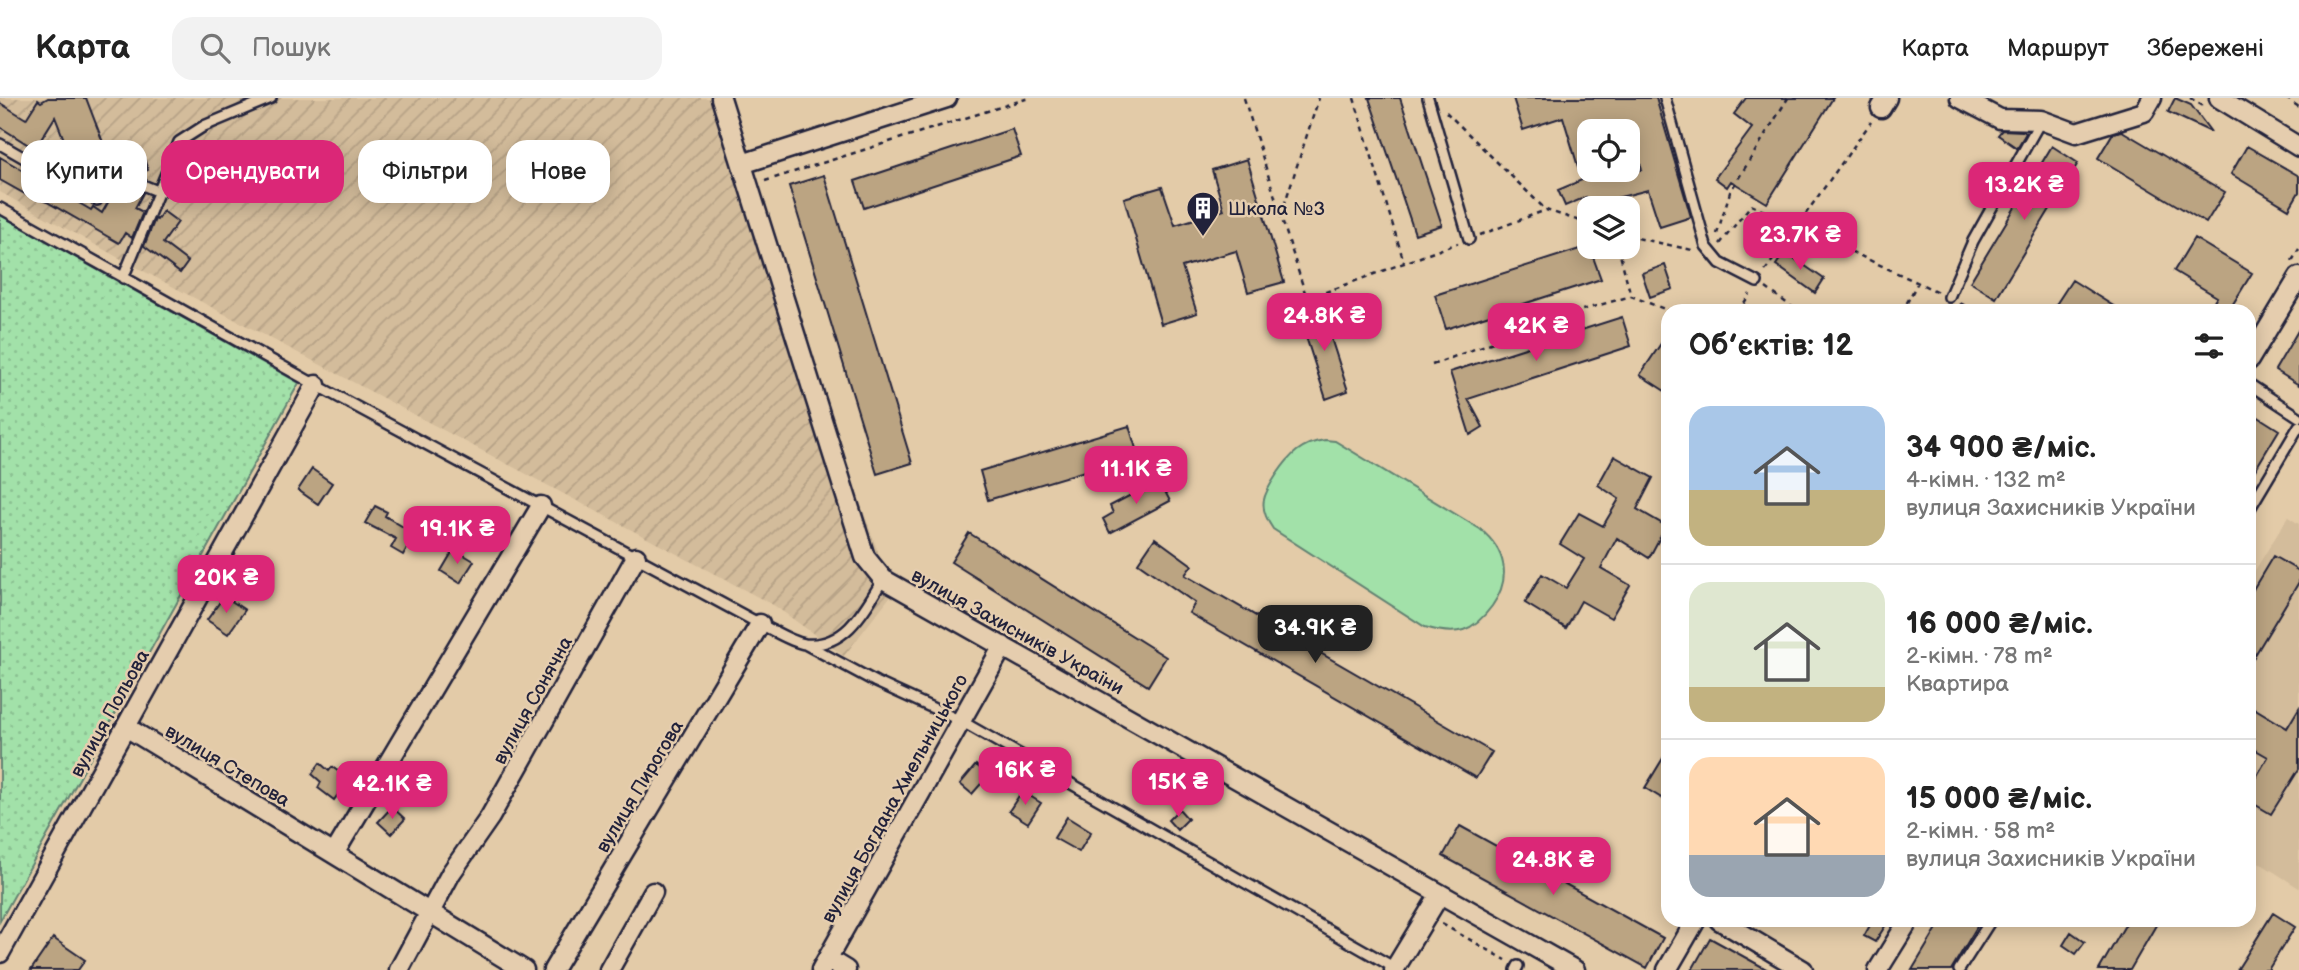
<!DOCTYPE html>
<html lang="uk">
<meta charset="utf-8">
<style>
body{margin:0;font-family:"Balsamiq Sans",sans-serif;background:#f2f2f2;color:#222;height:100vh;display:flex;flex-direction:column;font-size:26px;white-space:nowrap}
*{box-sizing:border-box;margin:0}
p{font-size:23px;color:#767676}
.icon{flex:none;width:38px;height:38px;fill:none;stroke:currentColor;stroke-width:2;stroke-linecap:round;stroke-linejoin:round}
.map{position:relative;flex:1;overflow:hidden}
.panel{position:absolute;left:1661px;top:206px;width:595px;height:623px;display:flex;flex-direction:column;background:#fff;border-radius:21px;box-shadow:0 4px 18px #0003}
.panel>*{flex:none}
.banner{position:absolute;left:21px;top:42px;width:665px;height:63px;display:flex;gap:14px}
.tools{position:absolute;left:1577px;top:21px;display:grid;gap:14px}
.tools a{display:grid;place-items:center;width:63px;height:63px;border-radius:14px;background:#fff;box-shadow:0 4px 18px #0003;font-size:35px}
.price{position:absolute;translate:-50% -60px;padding:0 16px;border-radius:14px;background:#db2777;color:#fff;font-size:23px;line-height:46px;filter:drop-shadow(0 2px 4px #0008)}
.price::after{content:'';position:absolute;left:50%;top:42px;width:21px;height:16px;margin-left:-10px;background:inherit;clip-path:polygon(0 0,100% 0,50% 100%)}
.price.selected{background:#222;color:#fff}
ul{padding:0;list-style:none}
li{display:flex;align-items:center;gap:21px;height:175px;padding:0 28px}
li+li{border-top:2px solid #e0e0e0}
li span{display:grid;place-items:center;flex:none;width:196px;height:140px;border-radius:21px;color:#555}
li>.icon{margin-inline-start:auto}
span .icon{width:84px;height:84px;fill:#fffc;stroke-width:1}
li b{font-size:30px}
h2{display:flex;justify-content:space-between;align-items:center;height:84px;padding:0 28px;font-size:30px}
.pill{padding:0 24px;border-radius:21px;background:#fff;box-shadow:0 4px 18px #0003;font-size:24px;line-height:63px}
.pill.selected{background:#db2777;color:#fff}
header{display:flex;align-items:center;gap:42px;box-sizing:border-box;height:98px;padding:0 35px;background:#fff;border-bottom:2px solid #e0e0e0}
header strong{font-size:33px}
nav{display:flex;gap:38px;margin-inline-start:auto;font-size:24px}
.search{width:490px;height:63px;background:#f2f2f2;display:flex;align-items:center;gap:18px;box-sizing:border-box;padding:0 24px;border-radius:21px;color:#767676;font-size:26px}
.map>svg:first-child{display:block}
.built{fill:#d3bc9b}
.industrial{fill:url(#industrial-furrows)}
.grass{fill:url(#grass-dots);stroke:#628272;stroke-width:2}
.park{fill:#a2e1a9;stroke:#628272;stroke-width:2}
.building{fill:#bba482;stroke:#22223b;stroke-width:2;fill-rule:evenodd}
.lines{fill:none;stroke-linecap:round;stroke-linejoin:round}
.lane-casing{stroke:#22223b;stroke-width:14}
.street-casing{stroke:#22223b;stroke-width:23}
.path{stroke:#22223b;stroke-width:2.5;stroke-dasharray:5 5;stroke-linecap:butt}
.lane{stroke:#e5cdae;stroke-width:9}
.street{stroke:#e5cdae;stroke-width:18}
.labels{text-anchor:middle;stroke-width:5;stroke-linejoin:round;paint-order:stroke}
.poi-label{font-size:19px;fill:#22223b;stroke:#e5cdae;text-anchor:start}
.street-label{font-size:19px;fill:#22223b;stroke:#e5cdae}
</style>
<header>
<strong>Карта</strong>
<div class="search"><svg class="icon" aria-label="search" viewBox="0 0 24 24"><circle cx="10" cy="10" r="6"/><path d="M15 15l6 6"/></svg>Пошук</div>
<nav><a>Карта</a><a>Маршрут</a><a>Збережені</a></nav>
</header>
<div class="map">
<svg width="2299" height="872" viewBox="0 0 2299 872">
<defs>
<pattern id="industrial-furrows" width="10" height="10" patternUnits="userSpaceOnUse" patternTransform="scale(1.75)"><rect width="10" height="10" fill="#d3bc9b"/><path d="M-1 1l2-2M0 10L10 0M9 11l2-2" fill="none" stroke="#b5a186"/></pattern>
<pattern id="grass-dots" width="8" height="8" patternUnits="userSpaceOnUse" patternTransform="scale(1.75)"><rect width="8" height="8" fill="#a2e1a9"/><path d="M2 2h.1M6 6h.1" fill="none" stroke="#8bc192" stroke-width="1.8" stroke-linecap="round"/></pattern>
</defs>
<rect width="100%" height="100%" fill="#e3cba8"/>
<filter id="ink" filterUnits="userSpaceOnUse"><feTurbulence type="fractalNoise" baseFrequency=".0143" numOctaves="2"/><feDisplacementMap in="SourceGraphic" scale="14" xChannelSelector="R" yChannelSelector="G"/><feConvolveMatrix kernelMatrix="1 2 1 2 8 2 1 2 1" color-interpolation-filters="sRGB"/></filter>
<g filter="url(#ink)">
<path class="built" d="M2288,419L2299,426V790L2249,758V482Z"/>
<path class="industrial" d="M0,0H713L893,495L844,558L775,508L119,160L0,94Z"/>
<path class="grass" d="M0,117L299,285L0,823Z"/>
<path class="park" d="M1325,342L1335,343L1480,431C1506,452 1512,480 1492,508C1473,534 1457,539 1425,529L1273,431C1257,408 1263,397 1277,376C1290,357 1301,345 1325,342Z"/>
<path class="building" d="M48,0H86L112,68L104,76L87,83L78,77L55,19L35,51L0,29V5L26,21L38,2L41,4Z
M1369,0H1400L1442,127L1415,136Z
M1513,0H1656L1691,119L1660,129L1648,92L1589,107L1586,99L1565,108L1558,92L1582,82L1563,19L1523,32ZM1589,33H1630L1642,72H1589Z
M1746,0H1833L1767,105L1731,83L1727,89L1715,80L1752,30L1734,16Z
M2175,0L2191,7L2211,34L2168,14Z
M1012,31L1021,58L864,110L855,83Z
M2002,32L2023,33L2026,35L2017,50L1998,37Z
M2122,33L2225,94L2206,125L2098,60L2113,35Z
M2052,48L2078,65L1996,200L1970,184Z
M2247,48L2299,78V94L2289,111L2231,76Z
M143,58L148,72L136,77L126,73L133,62Z
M0,59L91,112L93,109L102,115L119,85L143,95L135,110L143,114L132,140L125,135L119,145L47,104L25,96L0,82Z
M1247,61L1284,184L1248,194L1236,153L1182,169L1197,215L1161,226L1124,100L1162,89L1175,127L1224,112L1212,72Z
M824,77L912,365L877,376L789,88Z
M163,113L178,124L163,145L188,164L180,175L144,148L155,121L157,122Z
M1765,117L1777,126L1758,150L1746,140Z
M2194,140L2252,175L2228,214H2207L2217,199L2174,173Z
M1589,148L1601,181L1446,231L1435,197Z
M1785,154L1824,181L1815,195L1776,167Z
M1665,167L1673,191L1650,199L1642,175Z
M2072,182L2123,214H2063L2055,208Z
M1321,209L1348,293L1326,301L1299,217Z
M1622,219L1631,248L1468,301L1483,329L1470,337L1450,274Z
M2299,231V287L2275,272Z
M1668,235V295L1640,277Z
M2249,313L2279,332L2249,382Z
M1129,328L1138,357L988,402L980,373Z
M1614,358L1653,380L1637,411L1666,428L1649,460L1617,440L1601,470L1630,487L1611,520L1581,503L1566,530L1525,505L1542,476L1566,490L1584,461L1560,446L1579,415L1603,428L1619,401L1598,387Z
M312,371L332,385L318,406L298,392Z
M1159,382L1170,403L1110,435L1103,421L1113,415L1110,408Z
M375,408L387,414L385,418L415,436L403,457L391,450L396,441L365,425Z
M969,435L1166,559L1148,588L951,464Z
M1155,440L1192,467L1185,477L1492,654L1476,680L1189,515L1195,505L1138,465Z
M454,451L474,463L460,485L441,473Z
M2273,458L2299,473V484L2249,567V498Z
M224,498L245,512L228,536L207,522Z
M2249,607L2287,630L2299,610V671L2271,716L2249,703V691L2268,659L2249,648Z
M1668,652V704L1645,690Z
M320,665L329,673L332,669L349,681L334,702L318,690L321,684L312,676Z
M976,667L989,677L972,696L960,686Z
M1022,693L1041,705L1028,725L1009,713Z
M392,709L405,721L391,736L378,724Z
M1179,711L1188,721L1177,732L1168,722Z
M1067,719L1091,734L1079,754L1054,740Z
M1460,728L1663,840L1647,870L1443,758Z
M2273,815L2295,829L2268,872H2237Z
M1873,822H1889L1875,844L1864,838Z
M1942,822H1981L1951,872H1912Z
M2128,822H2159L2130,872H2099Z
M2071,834L2085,844L2076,856L2063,847Z
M53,840L85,862L78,872H31Z
M1710,840L1768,872H1692Z"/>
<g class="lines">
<defs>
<path id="lane" d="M1428,0L1469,141
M1665,0L1706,148L1720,165L1757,184
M0,46L97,102L113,75L160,94
M0,110L316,287L760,526C773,532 791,544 805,546C846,550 865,511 883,481
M123,180L179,44L204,28L271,0
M1949,199L1973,143L2041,22
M2249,286L2299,319
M2249,412L2299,328
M805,546L876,584L961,623L1395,870
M1516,872L1518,868
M1959,872L1991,822"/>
<path id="street" d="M721,0L865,459L883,481L1575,872
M1960,0L2000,21L2041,22L2076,35L2144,14L2152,0
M2219,0L2299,49
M1881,10L1887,0
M742,66L947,0
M2249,262L2299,179
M126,629L524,872
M334,756L541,408
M1719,822L1803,872
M0,855L316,287
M828,861L846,872
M399,872L451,775L490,719L636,459
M553,872L760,526
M609,872L653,794
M821,872L1003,548
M1394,872L1440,796
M1667,872L1696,822
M1878,872L1909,822"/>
</defs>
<use href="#lane" class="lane-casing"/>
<use href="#street" class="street-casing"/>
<path class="path" d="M1244,0L1307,201L1458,145
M1354,0L1404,164
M2190,0L2205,9
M2286,0L2299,9
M1446,14L1546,112
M765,83L1029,0
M1281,117L1319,0
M1717,136L1730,94L1788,0
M1480,137L1546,112L1589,126
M1628,138L1692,152
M1720,146L1751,107L1938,194
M1618,149L1631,198
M2292,163L2299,151
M1765,173L1871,24
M1766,190L1799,214
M1960,205L1977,214
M1738,214L1750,196
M1902,214L1918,184
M1432,267L1565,217L1631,198L1672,214
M1442,826L1506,862"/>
<use href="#lane" class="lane"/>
<use href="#street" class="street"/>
</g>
</g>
<defs>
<symbol id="building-pin" viewBox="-11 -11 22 30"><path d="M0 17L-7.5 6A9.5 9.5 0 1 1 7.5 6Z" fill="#22223b" stroke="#e5cdae"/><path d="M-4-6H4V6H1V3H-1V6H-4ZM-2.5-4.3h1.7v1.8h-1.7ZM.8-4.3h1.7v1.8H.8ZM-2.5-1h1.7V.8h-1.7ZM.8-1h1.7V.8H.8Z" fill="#fff"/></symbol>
</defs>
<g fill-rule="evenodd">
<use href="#building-pin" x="1184" y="91" width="38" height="52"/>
</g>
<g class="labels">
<g class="poi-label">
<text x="1228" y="117">Школа №3</text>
</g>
<g class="street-label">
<text transform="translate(1018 533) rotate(29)" y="7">вулиця Захисників України</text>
<text transform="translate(532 602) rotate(-61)" y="7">вулиця Сонячна</text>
<text transform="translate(109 615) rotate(-61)" y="7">вулиця Польова</text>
<text transform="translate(228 667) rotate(31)" y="7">вулиця Степова</text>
<text transform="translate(639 688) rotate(-59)" y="7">вулиця Пирогова</text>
<text transform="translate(894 700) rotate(-61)" y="7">вулиця Богдана Хмельницького</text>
</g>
</g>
</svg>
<div class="tools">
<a><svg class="icon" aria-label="locate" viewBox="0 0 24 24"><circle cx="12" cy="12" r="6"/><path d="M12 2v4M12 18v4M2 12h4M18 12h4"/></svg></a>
<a><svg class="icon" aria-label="layers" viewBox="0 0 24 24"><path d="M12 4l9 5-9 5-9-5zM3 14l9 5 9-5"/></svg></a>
</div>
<b class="price" style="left:2024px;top:124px">13.2K ₴</b>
<b class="price" style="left:1800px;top:174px">23.7K ₴</b>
<b class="price" style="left:1324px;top:255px">24.8K ₴</b>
<b class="price" style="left:1536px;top:265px">42K ₴</b>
<b class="price" style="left:1136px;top:408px">11.1K ₴</b>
<b class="price" style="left:457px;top:468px">19.1K ₴</b>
<b class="price" style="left:226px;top:517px">20K ₴</b>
<b class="price selected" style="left:1315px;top:567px">34.9K ₴</b>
<b class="price" style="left:1025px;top:709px">16K ₴</b>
<b class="price" style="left:1178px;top:721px">15K ₴</b>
<b class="price" style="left:392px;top:723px">42.1K ₴</b>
<b class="price" style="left:1553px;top:799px">24.8K ₴</b>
<div class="banner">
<a class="pill">Купити</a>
<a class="pill selected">Орендувати</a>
<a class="pill">Фільтри</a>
<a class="pill">Нове</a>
</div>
<section class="panel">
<h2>Об’єктів: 12<svg class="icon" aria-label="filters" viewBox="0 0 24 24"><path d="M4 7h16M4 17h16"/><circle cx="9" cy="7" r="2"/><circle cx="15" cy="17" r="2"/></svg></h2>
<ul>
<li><span style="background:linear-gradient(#a9c7e8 60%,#c2b280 0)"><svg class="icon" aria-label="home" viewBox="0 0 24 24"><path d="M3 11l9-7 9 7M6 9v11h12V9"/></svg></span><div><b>34 900 ₴/міс.</b><p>4-кімн. · 132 m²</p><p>вулиця Захисників України</p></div></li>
<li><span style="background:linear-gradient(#dfe7d0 75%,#c2b280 0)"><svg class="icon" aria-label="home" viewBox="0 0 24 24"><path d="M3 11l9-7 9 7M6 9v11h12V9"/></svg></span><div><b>16 000 ₴/міс.</b><p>2-кімн. · 78 m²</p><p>Квартира</p></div></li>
<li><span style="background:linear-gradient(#ffd9b3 70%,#9aa5b1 0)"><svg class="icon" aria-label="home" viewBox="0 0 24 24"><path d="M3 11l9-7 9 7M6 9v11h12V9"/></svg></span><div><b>15 000 ₴/міс.</b><p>2-кімн. · 58 m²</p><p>вулиця Захисників України</p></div></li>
</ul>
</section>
</div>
